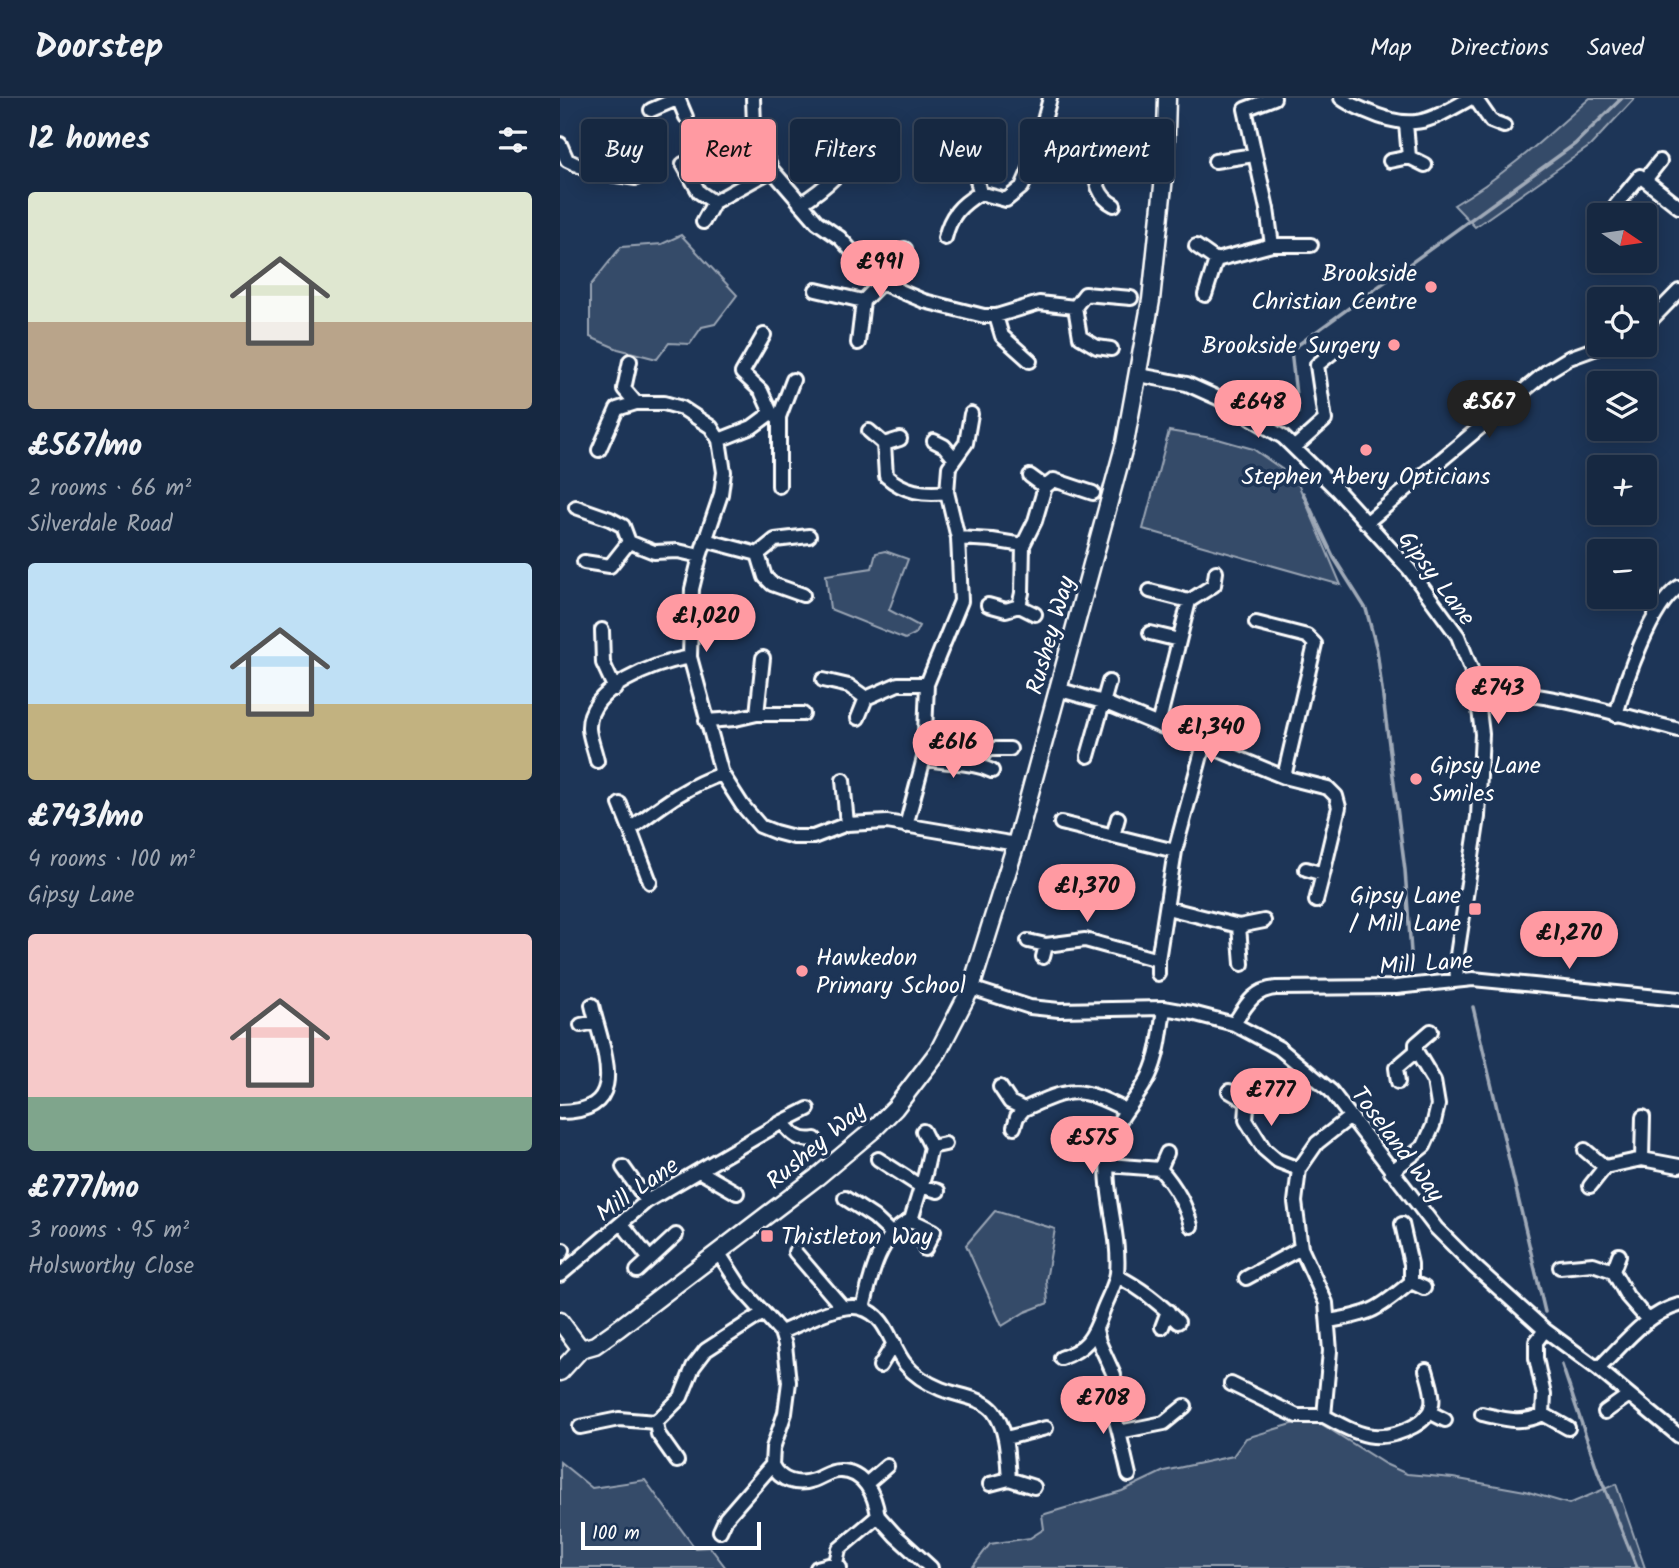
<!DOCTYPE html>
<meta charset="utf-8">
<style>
body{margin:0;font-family:Kalam,sans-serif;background:#23344c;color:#f1f3f6;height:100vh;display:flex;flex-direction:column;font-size:26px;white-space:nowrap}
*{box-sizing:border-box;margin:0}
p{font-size:23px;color:#9ea6b1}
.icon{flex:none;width:38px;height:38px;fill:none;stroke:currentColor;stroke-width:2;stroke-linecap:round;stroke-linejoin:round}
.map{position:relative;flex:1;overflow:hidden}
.side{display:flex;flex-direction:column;background:#162841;width:560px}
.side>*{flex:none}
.guide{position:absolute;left:21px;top:21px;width:665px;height:63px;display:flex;gap:14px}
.needle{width:46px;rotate:103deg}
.fabs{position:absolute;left:1027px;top:105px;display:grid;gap:14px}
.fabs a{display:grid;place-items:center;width:70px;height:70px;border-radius:7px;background:#162841;box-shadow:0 4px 18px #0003,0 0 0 2px #35445a;font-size:35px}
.scale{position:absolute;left:21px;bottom:18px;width:180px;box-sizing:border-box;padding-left:7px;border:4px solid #fff;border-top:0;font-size:19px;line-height:24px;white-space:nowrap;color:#fff;-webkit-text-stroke:5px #1d3557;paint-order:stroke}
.price{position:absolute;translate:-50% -60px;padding:0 16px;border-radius:24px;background:#ff9aa2;color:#111;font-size:23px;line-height:46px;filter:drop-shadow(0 2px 4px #0008)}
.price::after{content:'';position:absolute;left:50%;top:42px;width:21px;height:16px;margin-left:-10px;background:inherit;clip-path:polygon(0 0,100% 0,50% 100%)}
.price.selected{background:#222;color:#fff}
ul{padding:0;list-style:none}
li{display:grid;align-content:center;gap:14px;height:371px;padding:0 28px}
li span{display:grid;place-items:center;height:217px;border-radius:7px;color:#555}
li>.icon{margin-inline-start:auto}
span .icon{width:126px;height:126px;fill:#fffc;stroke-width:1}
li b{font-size:30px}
h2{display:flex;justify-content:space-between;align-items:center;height:84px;padding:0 28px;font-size:30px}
.tag{padding:0 24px;border-radius:7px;background:#162841;box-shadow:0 4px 18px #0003,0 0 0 2px #35445a;font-size:24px;line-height:63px}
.tag.selected{background:#ff9aa2;color:#111}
header{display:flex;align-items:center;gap:42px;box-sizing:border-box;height:98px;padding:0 35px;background:#162841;border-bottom:2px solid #35445a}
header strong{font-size:33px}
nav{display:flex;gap:38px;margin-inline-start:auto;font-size:24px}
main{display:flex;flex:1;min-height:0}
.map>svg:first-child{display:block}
.green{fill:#364b69;stroke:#9aa5b4;stroke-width:2}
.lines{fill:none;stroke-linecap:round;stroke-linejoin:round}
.stream{stroke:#a0aab8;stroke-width:3.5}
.minor-casing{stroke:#fff;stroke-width:18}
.tertiary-casing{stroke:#fff;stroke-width:21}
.minor{stroke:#1d3557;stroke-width:12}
.tertiary{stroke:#1d3557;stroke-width:16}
.poi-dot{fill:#ff9aa2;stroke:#1d3557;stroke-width:2.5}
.labels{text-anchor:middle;stroke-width:7;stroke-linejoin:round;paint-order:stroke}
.poi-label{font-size:24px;fill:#fff;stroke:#1d3557;text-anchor:end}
.street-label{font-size:24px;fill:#fff;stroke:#1d3557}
</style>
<header>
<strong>Doorstep</strong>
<nav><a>Map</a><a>Directions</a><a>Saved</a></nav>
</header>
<main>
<section class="side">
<h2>12 homes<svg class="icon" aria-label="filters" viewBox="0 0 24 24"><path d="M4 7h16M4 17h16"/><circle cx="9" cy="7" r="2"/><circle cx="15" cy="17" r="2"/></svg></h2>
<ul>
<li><span style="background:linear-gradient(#dfe7d0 60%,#b9a48a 0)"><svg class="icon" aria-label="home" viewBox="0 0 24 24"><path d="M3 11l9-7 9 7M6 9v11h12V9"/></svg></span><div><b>£567/mo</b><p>2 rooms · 66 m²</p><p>Silverdale Road</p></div></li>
<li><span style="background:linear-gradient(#bfe0f5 65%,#c2b280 0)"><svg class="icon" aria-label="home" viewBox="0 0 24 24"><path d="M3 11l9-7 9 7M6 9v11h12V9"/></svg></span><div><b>£743/mo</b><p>4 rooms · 100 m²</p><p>Gipsy Lane</p></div></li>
<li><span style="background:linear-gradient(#f6c9c9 75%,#7fa58c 0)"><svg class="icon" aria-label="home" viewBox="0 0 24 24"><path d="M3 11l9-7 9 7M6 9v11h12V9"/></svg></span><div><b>£777/mo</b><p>3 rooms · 95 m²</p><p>Holsworthy Close</p></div></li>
</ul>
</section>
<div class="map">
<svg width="1119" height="1470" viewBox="0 0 1119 1470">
<rect width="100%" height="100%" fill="#1d3557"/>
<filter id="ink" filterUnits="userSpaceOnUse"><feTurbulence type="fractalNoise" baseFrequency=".0143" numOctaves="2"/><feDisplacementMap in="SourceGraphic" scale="14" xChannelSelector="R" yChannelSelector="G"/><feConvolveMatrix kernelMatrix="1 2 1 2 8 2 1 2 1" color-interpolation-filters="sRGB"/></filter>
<g filter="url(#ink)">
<path class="green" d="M1030,0H1075L1030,48L915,129L894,107C944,78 987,38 1030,0Z
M121,137L177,197L155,226L142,229L130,246L109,245L97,261L58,251L30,239V188L61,149L102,146Z
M609,333L658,341L693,351L736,381L781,487L583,431Z
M325,453L348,461L329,512L359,528L355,536L345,541L270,511L266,477L312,470L316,455Z
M435,1113L495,1131L486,1182L488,1205L465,1214L442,1228L406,1147Z
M752,1320L825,1366L847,1376L893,1380L965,1393L1009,1406L1056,1386L1085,1470H412L430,1446L470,1440L484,1431L482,1417L562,1393L604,1373L673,1358L686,1340Z
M0,1364L32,1390L85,1382L135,1450L150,1449L166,1470H0Z"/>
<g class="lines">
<path class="stream" d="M738,315L731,252L1015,46L1062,0
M743,395L774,460L806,511L817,552L845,772L851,854
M913,909L985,1214
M1002,1267L1038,1374L1077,1470"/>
<defs>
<path id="minor" d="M118,0L126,19
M193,0L194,27L198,44L212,72L257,124L280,140L321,185L364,203L424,218H436L479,205L515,209L520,239L537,249L551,251
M714,0L685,11L707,111L712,147H751
M781,0C788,6 797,9 806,13C853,34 868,24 911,0
M915,0L931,23L944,28
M91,12L119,0
M846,26L849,59L865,67
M0,46L7,62L30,73L76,80
M477,52L534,63C536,81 536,98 554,107
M534,63L545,55L585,54
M655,63L694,57
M830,63L849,59
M123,66L139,94L154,104L212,72
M416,78L420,95
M1085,82L1100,63
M240,106C269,88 285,70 306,43
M1056,107L1080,78L1119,109
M143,124L154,104
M385,140C390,118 400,107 420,95L446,102L462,89L473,64L490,0
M636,148L656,162
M333,190L345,151
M256,192L303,203L321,185
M645,197L656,162L712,147
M515,209L525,196L571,200
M436,218L442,238L470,263
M1085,228L1119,193
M204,237L182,275L201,293L211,315
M298,245L303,203
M70,263L64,291L76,305
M579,277L627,286L658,300L723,339L777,392L849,471L898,538L911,571L917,595L922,636L918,719L896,864L897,882
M309,333L324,346
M340,341L324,346L326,378C344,394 364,397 387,394L398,440L401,503L367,586L364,660L346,728
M159,342L192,329L211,315L216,318
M374,343L384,348L394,360
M735,349L765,322L757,267L773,254
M39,352L57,311L76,305H104L122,310L151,329L159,342L164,374L161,396L140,458L132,491L130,559L162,676L182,707L200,728L215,734L234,739H253L287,726L327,724L456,746
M470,378L485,389
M219,388V319L233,282
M387,394L389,369L406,345L411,316
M16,409L50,421L63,428L69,444L94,454L118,453L140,458
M806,425L986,274L1009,260L1045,247
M398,440L432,442L463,447L475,423L485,389L494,382L533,395
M145,442L198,456L205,479L212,486L243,497
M198,456L215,442L249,438
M24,464L50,468L69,444
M590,493L629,503L598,627
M629,503L654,487L656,474
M428,507L446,512L459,508L462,495L463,447
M459,508L475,516
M696,525L747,538L755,546L724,679
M42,532L43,565L55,591
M590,535L619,542
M263,582L289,588L306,600L338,586H367
M497,591L543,604L724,679L768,690L776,698L779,709L763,776L746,771
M917,595C979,590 1058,617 1119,632
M197,616L203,560
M1056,617C1065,584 1091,507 1119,489
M298,620L306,600
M146,623L175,621L197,616H243
M528,658L549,584
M364,660C387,666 411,663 432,673
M37,663C35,653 30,641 29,631C27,589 97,565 130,559
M417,666L427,651H450
M283,682L287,726
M60,706L70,731
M501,725L615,753
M553,738L558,720
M90,784L70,731C100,709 126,688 162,676
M756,803L763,776
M607,810L679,828L682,866
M679,828L704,823
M468,843L486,847
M483,859L486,847L525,842L598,862
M598,876V862L615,753L644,646
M411,890L470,909L499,912L604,910L632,915L674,926L719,950L771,993L876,1130L914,1168L985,1232L1038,1271L1119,1338
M674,926C686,907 693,892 716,890L836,889L913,881L1119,901
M21,927L36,924
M856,953V946L871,933
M689,985L686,1022L704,1051L718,1063L739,1071
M440,989L450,1004L464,1011C512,989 518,988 566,1012
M669,993L686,1003
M0,1014C73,1014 42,951 32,907
M222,1024L248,1011
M454,1029L457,1019L464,1011
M371,1049L385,1046
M1025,1052L1045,1069
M318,1061L360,1088L378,1093
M1082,1061L1083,1019
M548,1067L600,1071C615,1088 626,1106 631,1128
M63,1069L87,1103
M600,1071L607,1055
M139,1073L177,1095
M831,1074L864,1048L873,1028L878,1007L874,983L856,953L836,970L838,984
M1030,1088L1045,1069L1082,1061L1119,1068
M285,1100L314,1119L331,1135
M351,1122L374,1133L365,1151
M62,1126L89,1160
M158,1154L182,1191L221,1234L225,1247L229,1284L225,1315L213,1350L212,1367L166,1420L160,1433
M235,1154L283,1210
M0,1157L3,1152
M1000,1169L1033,1166L1053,1173L1067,1198L1088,1222
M77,1173L116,1137
M1053,1173L1059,1157
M0,1177L87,1103L222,1024C232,1036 238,1044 255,1041
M557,1178C581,1190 599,1204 618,1224
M686,1180L741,1150
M851,1184L864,1190
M303,1211C310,1180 320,1135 351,1122L365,1076L371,1049L363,1033
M769,1223C811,1216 818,1212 851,1184V1166L842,1126
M602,1229L608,1213
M536,1232L539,1244L554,1277L553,1312L559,1334L604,1325L625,1308
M985,1232L976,1244V1260L984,1297L983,1316L1008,1330
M221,1234C242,1226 279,1204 301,1210C329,1218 330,1249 346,1267C354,1277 369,1286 381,1291C398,1298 423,1299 434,1314C448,1334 447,1358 449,1381L430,1386
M501,1260C526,1251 533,1241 542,1215C546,1203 555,1189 557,1175C561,1134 540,1087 550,1047C556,1019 577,1003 589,978C599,957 601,932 604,910
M320,1268L334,1245
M1038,1271C1062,1248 1085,1216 1119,1207
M671,1286L737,1318H764L770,1253L766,1205L741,1150L735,1104L739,1071L757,1045L790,1019
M1045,1314L1069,1297
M871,1315L885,1322
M922,1316C944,1321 962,1327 983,1316
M764,1318C797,1336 818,1348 854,1328C880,1313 873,1297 866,1272
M96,1324L98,1336L117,1363
M20,1329L59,1321L96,1324L121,1299L133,1269L146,1252L203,1215
M559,1334L569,1377
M446,1340L486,1330
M212,1367C220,1383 237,1388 254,1382C263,1379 269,1373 279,1373C304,1372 315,1397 318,1418L279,1451L276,1465L280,1470
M449,1381L474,1389
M306,1386L327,1368
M318,1418L335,1437L371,1470
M257,1470L276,1465"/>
<path id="tertiary" d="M0,1223L21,1251
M0,1274L21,1251L35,1247L59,1230L257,1079L313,1032L335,1010L378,954L411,890L456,746L565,345L591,202L605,69L607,0"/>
</defs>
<use href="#minor" class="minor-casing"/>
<use href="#tertiary" class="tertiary-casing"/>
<use href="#minor" class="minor"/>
<use href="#tertiary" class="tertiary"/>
</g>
</g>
<g class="poi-dot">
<circle cx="871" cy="189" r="7"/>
<circle cx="834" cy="247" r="7"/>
<circle cx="806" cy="352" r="7"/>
<circle cx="856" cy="681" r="7"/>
<rect x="908" y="804" width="14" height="14" rx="3.5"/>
<circle cx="242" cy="873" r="7"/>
<rect x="200" y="1131" width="14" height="14" rx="3.5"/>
</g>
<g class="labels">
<g class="poi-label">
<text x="857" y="183">Brookside<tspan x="857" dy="28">Christian Centre</tspan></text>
<text x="820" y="255">Brookside Surgery</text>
<text x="806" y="386" text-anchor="middle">Stephen Abery Opticians</text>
<text x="870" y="675" text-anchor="start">Gipsy Lane<tspan x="870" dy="28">Smiles</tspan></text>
<text x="901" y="805">Gipsy Lane<tspan x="901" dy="28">/ Mill Lane</tspan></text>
<text x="256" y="867" text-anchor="start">Hawkedon<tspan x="256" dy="28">Primary School</tspan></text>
<text x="221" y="1146" text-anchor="start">Thistleton Way</text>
</g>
<g class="street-label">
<text transform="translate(877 480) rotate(53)" y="8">Gipsy Lane</text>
<text transform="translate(490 537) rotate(-74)" y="8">Rushey Way</text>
<text transform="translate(866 865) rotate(-4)" y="8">Mill Lane</text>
<text transform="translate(838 1046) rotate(53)" y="8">Toseland Way</text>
<text transform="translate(256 1047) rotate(-40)" y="8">Rushey Way</text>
<text transform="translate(77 1091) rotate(-35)" y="8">Mill Lane</text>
</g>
</g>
</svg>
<div class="fabs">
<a><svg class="needle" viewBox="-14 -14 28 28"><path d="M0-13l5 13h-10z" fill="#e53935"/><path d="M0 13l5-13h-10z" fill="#9ea6b1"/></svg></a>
<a><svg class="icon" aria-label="locate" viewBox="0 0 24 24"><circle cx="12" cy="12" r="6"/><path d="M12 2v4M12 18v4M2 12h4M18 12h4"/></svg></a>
<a><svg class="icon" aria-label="layers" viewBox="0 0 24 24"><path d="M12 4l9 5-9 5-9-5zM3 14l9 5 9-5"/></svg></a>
<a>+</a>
<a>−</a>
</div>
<div class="scale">100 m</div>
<b class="price" style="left:320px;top:202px">£991</b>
<b class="price" style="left:698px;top:342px">£648</b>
<b class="price selected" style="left:929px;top:342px">£567</b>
<b class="price" style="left:146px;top:556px">£1,020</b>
<b class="price" style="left:938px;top:628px">£743</b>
<b class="price" style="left:651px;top:667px">£1,340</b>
<b class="price" style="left:393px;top:682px">£616</b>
<b class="price" style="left:527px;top:826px">£1,370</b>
<b class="price" style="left:1009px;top:873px">£1,270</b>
<b class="price" style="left:711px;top:1030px">£777</b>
<b class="price" style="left:532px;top:1078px">£575</b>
<b class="price" style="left:543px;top:1338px">£708</b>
<div class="guide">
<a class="tag">Buy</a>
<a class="tag selected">Rent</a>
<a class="tag">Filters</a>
<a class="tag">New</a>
<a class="tag">Apartment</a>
</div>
</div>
</main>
